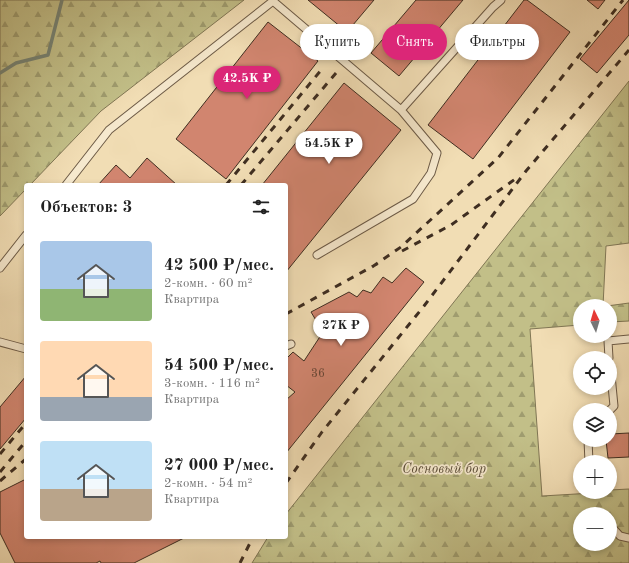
<!DOCTYPE html>
<html lang="ru">
<meta charset="utf-8">
<style>
body{margin:0;font-family:"Old Standard TT",serif;background:#f6f6f6;color:#222;height:100vh;display:flex;flex-direction:column;font-size:15px;white-space:nowrap}
*{box-sizing:border-box;margin:0}
p{font-size:13px;color:#767676}
.icon{flex:none;width:22px;height:22px;fill:none;stroke:currentColor;stroke-width:2;stroke-linecap:round;stroke-linejoin:round}
.map{position:relative;flex:1;overflow:hidden}
.panel{position:absolute;left:24px;top:183px;width:264px;height:356px;display:flex;flex-direction:column;background:#fff;border-radius:4px;box-shadow:0 2px 6px #0003}
.panel>*{flex:none}
.guide{position:absolute;left:300px;top:24px;width:269px;height:36px;display:flex;gap:8px}
.needle{width:26px;rotate:355deg}
.fabs{position:absolute;left:573px;top:299px;display:grid;gap:8px}
.fabs a{display:grid;place-items:center;width:44px;height:44px;border-radius:50%;background:#fff;box-shadow:0 2px 6px #0003;font-size:20px}
.price{position:absolute;translate:-50% -34px;padding:0 9px;border-radius:14px;background:#fff;color:#222;font-size:13px;line-height:26px;filter:drop-shadow(0 1px 2px #0008)}
.price::after{content:'';position:absolute;left:50%;top:24px;width:12px;height:9px;margin-left:-6px;background:inherit;clip-path:polygon(0 0,100% 0,50% 100%)}
.price.on{background:#db2777;color:#fff}
ul{padding:0;list-style:none}
li{display:flex;align-items:center;gap:12px;height:100px;padding:0 16px}
li span{display:grid;place-items:center;flex:none;width:112px;height:80px;border-radius:4px;color:#555}
li>.icon{margin-inline-start:auto}
span .icon{width:48px;height:48px;fill:#fffc;stroke-width:1}
li b{font-size:17px}
h2{display:flex;justify-content:space-between;align-items:center;height:48px;padding:0 16px;font-size:17px}
.tag{padding:0 14px;border-radius:18px;background:#fff;box-shadow:0 2px 6px #0003;font-size:14px;line-height:36px}
.tag.on{background:#db2777;color:#fff}
.map>svg:first-child{display:block}
.forest{fill:url(#forest-firs);stroke:#807654;fill-rule:evenodd}
.lines{fill:none;stroke-linecap:round;stroke-linejoin:round}
.stream{stroke:#768374;stroke-width:3.5}
.building{fill:#d1856f;stroke:#3f2e21}
.lane-casing{stroke:#6c5a46;stroke-width:9}
.lane{stroke:#f6e9ce;stroke-width:7}
.rail{stroke:#3f2e21;stroke-width:3;stroke-dasharray:7 7;stroke-linecap:butt}
.labels{text-anchor:middle;stroke-width:3.5;stroke-linejoin:round;paint-order:stroke}
.number-label{font-size:12px;fill:#644434}
.park-label{font-size:14px;font-style:italic;fill:#594b36;stroke:#f6e9ce}
</style>
<div class="map">
<svg width="629" height="563" viewBox="0 0 629 563">
<defs>
<pattern id="forest-firs" width="22" height="20" patternUnits="userSpaceOnUse"><rect width="22" height="20" fill="#c2bf88"/><path d="M5 1l3.5 6h-7zM16 11l3.5 6h-7z" fill="#9f9c6f"/></pattern>
</defs>
<rect width="100%" height="100%" fill="#f1ddb4"/>
<filter id="stains"><feTurbulence type="fractalNoise" baseFrequency=".005" numOctaves="4"/><feColorMatrix values="0 0 0 0 .2 0 0 0 0 .09 0 0 0 0 .02 0 0 0 .5 -.17"/></filter>
<radialGradient id="worn" r=".72"><stop offset=".6" stop-color="#630" stop-opacity="0"/><stop offset="1" stop-color="#630" stop-opacity=".3"/></radialGradient>
<path class="forest" d="M0,0H244L101,111L30,185H26V189L0,216Z
M629,81V243L606,246L603,306H580V325L530,329L542,496L610,492V490L629,489V563H252L268,537H286V514ZM580,514H610V544H580Z
M629,303V321L610,322V306H607Z"/>
<g class="lines">
<path class="stream" d="M0,73L16,63L48,55L62,0"/>
</g>
<path class="building" d="M308,0H374L347,32Z
M416,0H463L399,76L371,53Z
M524,0H527L570,32L473,159L428,125Z
M587,0H605L598,9Z
M629,0V35L597,73L580,59Z
M268,22L318,61L226,179L176,139Z
M344,83L401,130L286,272V185H262Z
M147,158L177,185H98L116,165L130,178Z
M406,268L424,282L286,453V400L295,392L286,385V359L293,352L304,361L323,332L311,312L349,292L357,297L363,290L371,293L383,277L392,283Z
M26,376V418L0,449V407Z
M629,433V457L608,458L606,440H610V434Z
M26,479V537H186L134,563H101L100,561L96,563H15L0,533V492Z"/>
<g class="lines">
<defs>
<path id="lane" d="M401,110L493,7L501,0
M66,185L109,130L273,1L401,110L437,153L431,173L413,199L317,255
M0,268L26,235
M0,342L26,349
M286,346L291,344
M609,358L608,341L629,339
M610,410L614,406L610,365
M588,440L589,462
M598,512L600,514
M610,525L620,536L629,538"/>
</defs>
<use href="#lane" class="lane-casing"/>
<use href="#lane" class="lane"/>
<path class="rail" d="M226,185L322,69
M241,185L336,73
M402,251L451,225L518,177
M372,267L401,247L498,158L623,0
M286,314L377,264
M0,454L26,423
M0,472L26,441
M0,481L26,459
M286,483L322,432L424,306L526,171L629,50
M240,563L253,537"/>
</g>
<g class="labels">
<g class="number-label">
<text x="318" y="377">36</text>
</g>
<g class="park-label">
<text x="444" y="473">Сосновый бор</text>
</g>
</g>
<rect width="100%" height="100%" filter="url(#stains)"/>
<rect width="100%" height="100%" fill="url(#worn)"/>
</svg>
<div class="fabs">
<a><svg class="needle" viewBox="-14 -14 28 28"><path d="M0-13l5 13h-10z" fill="#e53935"/><path d="M0 13l5-13h-10z" fill="#767676"/></svg></a>
<a><svg class="icon" aria-label="locate" viewBox="0 0 24 24"><circle cx="12" cy="12" r="6"/><path d="M12 2v4M12 18v4M2 12h4M18 12h4"/></svg></a>
<a><svg class="icon" aria-label="layers" viewBox="0 0 24 24"><path d="M12 4l9 5-9 5-9-5zM3 14l9 5 9-5"/></svg></a>
<a>+</a>
<a>−</a>
</div>
<b class="price on" style="left:247px;top:100px">42.5K ₽</b>
<b class="price" style="left:329px;top:165px">54.5K ₽</b>
<b class="price" style="left:341px;top:347px">27K ₽</b>
<div class="guide">
<a class="tag">Купить</a>
<a class="tag on">Снять</a>
<a class="tag">Фильтры</a>
</div>
<section class="panel">
<h2>Объектов: 3<svg class="icon" aria-label="filters" viewBox="0 0 24 24"><path d="M4 7h16M4 17h16"/><circle cx="9" cy="7" r="2"/><circle cx="15" cy="17" r="2"/></svg></h2>
<ul>
<li><span style="background:linear-gradient(#a9c7e8 60%,#8fb573 0)"><svg class="icon" aria-label="home" viewBox="0 0 24 24"><path d="M3 11l9-7 9 7M6 9v11h12V9"/></svg></span><div><b>42 500 ₽/мес.</b><p>2-комн. · 60 m²</p><p>Квартира</p></div></li>
<li><span style="background:linear-gradient(#ffd9b3 70%,#9aa5b1 0)"><svg class="icon" aria-label="home" viewBox="0 0 24 24"><path d="M3 11l9-7 9 7M6 9v11h12V9"/></svg></span><div><b>54 500 ₽/мес.</b><p>3-комн. · 116 m²</p><p>Квартира</p></div></li>
<li><span style="background:linear-gradient(#bfe0f5 60%,#b9a48a 0)"><svg class="icon" aria-label="home" viewBox="0 0 24 24"><path d="M3 11l9-7 9 7M6 9v11h12V9"/></svg></span><div><b>27 000 ₽/мес.</b><p>2-комн. · 54 m²</p><p>Квартира</p></div></li>
</ul>
</section>
</div>
